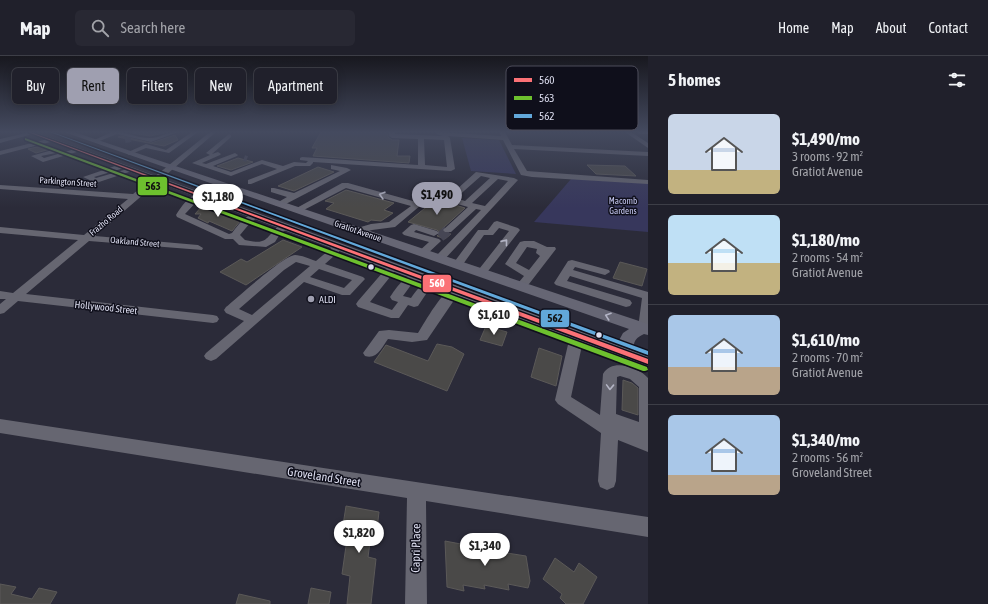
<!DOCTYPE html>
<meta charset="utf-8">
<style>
body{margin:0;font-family:"Asap Condensed",sans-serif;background:#282833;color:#f1f3f6;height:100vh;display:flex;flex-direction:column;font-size:15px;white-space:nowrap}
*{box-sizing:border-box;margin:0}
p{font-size:13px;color:#a2a3a9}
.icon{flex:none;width:22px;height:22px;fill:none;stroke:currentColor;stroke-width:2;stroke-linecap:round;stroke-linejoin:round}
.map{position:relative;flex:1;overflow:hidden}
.panel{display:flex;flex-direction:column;background:#20202b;width:340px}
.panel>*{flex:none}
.hud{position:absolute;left:12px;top:12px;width:380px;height:36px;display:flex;gap:8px}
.price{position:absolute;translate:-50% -34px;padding:0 9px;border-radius:14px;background:#fff;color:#222;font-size:13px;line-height:26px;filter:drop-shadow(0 1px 2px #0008)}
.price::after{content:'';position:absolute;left:50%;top:24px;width:12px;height:9px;margin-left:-6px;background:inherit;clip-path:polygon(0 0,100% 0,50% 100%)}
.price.active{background:#9f9fb0;color:#111}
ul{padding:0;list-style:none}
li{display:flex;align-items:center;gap:12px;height:100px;padding:0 20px}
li+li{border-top:1px solid #3d3e47}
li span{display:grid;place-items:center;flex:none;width:112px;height:80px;border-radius:6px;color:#555}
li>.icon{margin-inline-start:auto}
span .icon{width:48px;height:48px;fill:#fffc;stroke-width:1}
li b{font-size:17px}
h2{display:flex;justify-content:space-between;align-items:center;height:48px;padding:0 20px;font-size:17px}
.chip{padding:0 14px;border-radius:6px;background:#20202b;box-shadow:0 2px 10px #0003,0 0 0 1px #3d3e47;font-size:14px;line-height:36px}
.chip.active{background:#9f9fb0;color:#111}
header{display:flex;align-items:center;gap:24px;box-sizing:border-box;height:56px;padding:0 20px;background:#20202b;border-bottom:1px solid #3d3e47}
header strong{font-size:19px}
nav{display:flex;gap:22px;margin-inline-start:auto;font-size:14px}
.search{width:280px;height:36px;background:#282833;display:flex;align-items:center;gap:10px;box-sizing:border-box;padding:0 14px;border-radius:6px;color:#a2a3a9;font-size:15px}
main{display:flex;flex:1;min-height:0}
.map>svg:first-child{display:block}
.green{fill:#37375c}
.building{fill:#4a4948;stroke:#5b5958}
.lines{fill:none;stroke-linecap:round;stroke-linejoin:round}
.minor-tunnel-far1{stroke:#464654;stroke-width:6;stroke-dasharray:6 3.5;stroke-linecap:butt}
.minor-tunnel{stroke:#464654;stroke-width:10;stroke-dasharray:10 5;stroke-linecap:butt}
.minor{fill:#666671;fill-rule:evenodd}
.major{fill:#666674;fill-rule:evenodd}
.bus-1-casing{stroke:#0f0f1b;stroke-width:3}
.bus-2-casing{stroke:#0f0f1b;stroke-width:3}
.bus-3-casing{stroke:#0f0f1b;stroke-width:3}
.bus-1{fill:#fb7176;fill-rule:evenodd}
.bus-2{fill:#6dc02e;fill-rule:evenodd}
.bus-3{fill:#62a8da;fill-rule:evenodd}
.oneway{stroke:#b3b4c4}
.oneway2{stroke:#b3b4c5}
.bus-dot{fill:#dddef0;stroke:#0f0f1b;stroke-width:1.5}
.poi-dot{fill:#9f9fb0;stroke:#0f0f1b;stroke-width:1.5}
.labels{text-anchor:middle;stroke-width:3;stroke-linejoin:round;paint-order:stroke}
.far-street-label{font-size:9px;fill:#dddef0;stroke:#0f0f1b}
.far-park-label{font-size:9px;fill:#c4c6ee;stroke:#0f0f1b}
.poi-label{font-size:10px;fill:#dddef0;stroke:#0f0f1b;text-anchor:start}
.street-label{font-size:10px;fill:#dddef0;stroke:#0f0f1b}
.near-street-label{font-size:12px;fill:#dddef0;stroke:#0f0f1b}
.key{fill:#0f0f1b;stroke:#4d4d5b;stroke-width:1}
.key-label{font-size:11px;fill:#dddef0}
.line-badge{stroke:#0f0f1b;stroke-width:1.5}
.badge-label{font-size:11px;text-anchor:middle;font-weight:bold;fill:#fff}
.pale-badge-label{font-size:11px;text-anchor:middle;font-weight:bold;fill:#111}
</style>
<header>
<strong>Map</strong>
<div class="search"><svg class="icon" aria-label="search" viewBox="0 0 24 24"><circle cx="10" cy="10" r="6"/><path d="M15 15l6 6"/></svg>Search here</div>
<nav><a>Home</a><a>Map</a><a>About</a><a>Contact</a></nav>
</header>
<main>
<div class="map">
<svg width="648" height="548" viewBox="0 0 648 548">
<rect width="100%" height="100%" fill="#2b2b39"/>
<path class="green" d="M462,82L499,84L516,118L471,115Z
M571,123L648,127V176L534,166Z"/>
<path class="building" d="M139,76H168L150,80L132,77Z
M321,76H388V81L392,84H399L397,100H410L409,107L313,100L317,92H312Z
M175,79L178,84L164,90L118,81L121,80L151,87Z
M42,90L50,93L36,97L28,93Z
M238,102L253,106L231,114L217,110Z
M587,109L625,110L636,120L596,118Z
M318,111L334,116L294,135L278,130Z
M346,134L394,147L384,154L393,157L381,165L371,164L368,166L326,153L334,147L325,145Z
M436,143L465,152L442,173L444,177L451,178L445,183L437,180L440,177L437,174L408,166Z
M203,149L208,151L241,164L232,175L209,165L208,167L198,162L201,158H195Z
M283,184L302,191L246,229L220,216L241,203L247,206Z
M620,206L647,213L642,230L613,222Z
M486,270L507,276L502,290L480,284Z
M437,288L452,291L464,298L447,335L374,306L386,289L428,305Z
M539,292L562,300L556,330L531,321Z
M623,324L632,327L638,332V359L622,354Z
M346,450L379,456L377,473L372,472L368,501L376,503L371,548H347L350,520L342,518L347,483L341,482Z
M445,485L487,493L486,485L506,489L507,497L526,500L530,525L528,532L508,528L509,534L484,529L485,533L463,529L464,535L447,531Z
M555,502L574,516L579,507L597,521L583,548H566L560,542L562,538L543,523Z
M0,528L16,531L11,538L32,543L39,532L57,536L50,548H0Z
M311,532L331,536L329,548H308Z
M239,538L270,545V548H236Z"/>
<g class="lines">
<path class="minor-tunnel-far1" d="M125,84L134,82
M244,102L247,103"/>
<path class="minor-tunnel" d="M440,181L448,174"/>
<path class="minor" d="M31,76L36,77L0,87V83Z
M112,76C125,75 137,82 150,82C160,82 168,75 178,76L151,86L117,78L97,86L92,85Z
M192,76H198L169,97L146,92L129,99L126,97L146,88L166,94Z
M210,76H216L95,180L198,189L203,192L202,194L89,185L26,238L213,259L217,260L219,263L217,266L213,267L18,245L4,257L0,258V248L6,243H0V235L13,237L78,184L0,177V171L84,179L128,143L0,133V129L133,138Z
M389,76H395V78L443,80L436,78L439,76L501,80L499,76H505L512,89L648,96V100L514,93L527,115L648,124V128L532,121L521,119L503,84L448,80L450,82L455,113L451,115L313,106V107L310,110H295L251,128H248V124L277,113L262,108L231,120L192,107L210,99L206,97L229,78L231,79V81L212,98L218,96L221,98L220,99L202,107L206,108L235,97L238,99L237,100L213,110L231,116L262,104L283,110L294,106L306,107L308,105L300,104V102L302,101L418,109V83L392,82L389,80ZM424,83L444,84L447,111L425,109Z
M625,76H631L648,87V92Z
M637,76H648V78H640Z
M52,82L54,83V85L0,99V95Z
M78,92L81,94L80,95L43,106L31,100L56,93L65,96ZM56,97L58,98L44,102L41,100Z
M121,108L125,110L124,112L94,121L96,122L131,112L135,114L96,127L83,121Z
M331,109L347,112L351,114L282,150H276L275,148L287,141L271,136V132H274L294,137L340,115L331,113Z
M476,116L514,122L518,124L443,205H435L434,203L435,201L481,154L476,153L451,176H445L443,174L468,151L447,145L446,143ZM481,120L490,122L465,145L456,142ZM498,123L508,125L485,150L472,147Z
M342,127H348L420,147L421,149L395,171L372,174L357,178L352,175L354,173L371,168L389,166L411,150L346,132L300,156L297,157L293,154Z
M199,137L203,139L185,158L229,178L232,177C238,169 247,156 259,158L260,160L250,167L240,179L245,184C250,185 257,187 262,185C272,182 274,166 288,169L290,171L280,178L275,186L266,191L239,189L233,183H225L177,161L176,159C181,151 189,139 199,137Z
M497,165L518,172L520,174L485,219H477L476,217L509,175L499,172L493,179H484L461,211H453L452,209L478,174H488L494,166Z
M414,168L437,175L439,177L434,180L416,174L414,176L439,183L441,185L426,199L422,200L417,197L429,186L404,179L402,177L411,169Z
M524,185H534L547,191H555L556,193L529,228H521L519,226L524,220L505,208L520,186ZM527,191L537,193L536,197L540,200L529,214L516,207Z
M339,188L344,191L325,208L363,221L365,223L350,239H342L304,226L216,303L211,305L206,303L204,300L206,297L244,265L226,257L224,254L226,251C236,243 284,199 295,199C301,199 310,203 316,205L335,189ZM296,206L310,210L252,259L239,253L284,214ZM319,213L352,224L344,232L310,221Z
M572,204L609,214L610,216L605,219L575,211L573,214L648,236V275H639L638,272L642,242L570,220L567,225L630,244L632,247L630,250L626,251L556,229L554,227L568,205Z
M393,208L398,211L370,246L392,254L398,246L392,244L390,241C396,232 407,215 420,218L422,220L411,229L403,240L411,242C417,234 425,221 437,224L439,226L428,235L418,250L414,251L408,249L399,262H391L358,251L356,248L358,245L389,209Z
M455,231L459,232L461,234L427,284L412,286L388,283C382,291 377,304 365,300L363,297L379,275L389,274L418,277C425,266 443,233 455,231Z
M577,276L582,277L584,280L571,341L600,359L603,318C612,302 638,311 648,322V381H646H648V396L618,384L616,425L614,431L607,434L600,431L598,425L601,377L558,348L555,344L570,280L572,277ZM620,320L630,323L639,331V366L616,358L617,321Z
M0,363L648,461V481L426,445L427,548H405L407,442L0,377Z"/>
<path class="major" d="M25,76H35L617,288L623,277L629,273L64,76H74L648,268V279L644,278C636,282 633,285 634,294L648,299V312Z"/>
<defs>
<path id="bus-1" d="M28,76H30L648,303V308Z"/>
<path id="bus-2" d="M25,82L647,311L648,314L645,315H643L25,84Z"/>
<path id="bus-3" d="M50,76H52L648,295V299Z"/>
</defs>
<use href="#bus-1" class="bus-1-casing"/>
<use href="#bus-2" class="bus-2-casing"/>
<use href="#bus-3" class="bus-3-casing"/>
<use href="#bus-1" class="bus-1"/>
<use href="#bus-2" class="bus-2"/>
<use href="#bus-3" class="bus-3"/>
</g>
<defs><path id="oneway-chevron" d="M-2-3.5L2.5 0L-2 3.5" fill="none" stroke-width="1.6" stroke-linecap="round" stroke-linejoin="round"/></defs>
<g class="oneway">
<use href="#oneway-chevron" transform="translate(382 139) rotate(-164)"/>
<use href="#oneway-chevron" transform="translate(505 186) rotate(-51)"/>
<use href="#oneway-chevron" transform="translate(610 331) rotate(92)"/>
</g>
<use class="oneway2" href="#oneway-chevron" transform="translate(608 260) rotate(-161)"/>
<linearGradient id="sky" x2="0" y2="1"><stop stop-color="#18181f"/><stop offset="0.5" stop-color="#444a5f"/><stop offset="1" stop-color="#444a5f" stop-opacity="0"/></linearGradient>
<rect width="648" height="152" fill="url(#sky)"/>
<g class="bus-dot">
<circle cx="371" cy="211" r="3.5"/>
<circle cx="599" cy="279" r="3.5"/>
</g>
<circle class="poi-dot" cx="311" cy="243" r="4"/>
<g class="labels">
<g class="far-street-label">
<text transform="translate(68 126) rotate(4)" y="3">Parkington Street</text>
<text transform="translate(106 165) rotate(-40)" y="3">Frazho Road</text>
<text transform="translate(358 175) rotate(19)" y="3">Gratiot Avenue</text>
<text transform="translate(135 186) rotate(5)" y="3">Oakland Street</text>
</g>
<g class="far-park-label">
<text x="623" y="148">Macomb<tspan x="623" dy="10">Gardens</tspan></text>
</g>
<g class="poi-label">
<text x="319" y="247">ALDI</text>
</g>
<g class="street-label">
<text transform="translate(106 251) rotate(6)" y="4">Hollywood Street</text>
</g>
<g class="near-street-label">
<text transform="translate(324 421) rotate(9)" y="4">Groveland Street</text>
<text transform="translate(416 492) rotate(-89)" y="4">Capri Place</text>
</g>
</g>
<rect x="506" y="10" width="132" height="64" rx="6" class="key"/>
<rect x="514" y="22" width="18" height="4" fill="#fb7176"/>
<rect x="514" y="40" width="18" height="4" fill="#6dc02e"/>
<rect x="514" y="58" width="18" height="4" fill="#62a8da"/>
<g class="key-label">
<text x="539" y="28">560</text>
<text x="539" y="46">563</text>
<text x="539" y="64">562</text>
</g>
<g class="line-badge">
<rect x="137" y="120" width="31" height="20" rx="4" fill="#6dc02e"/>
<rect x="422" y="218" width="30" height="19" rx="4" fill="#fb7176"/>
<rect x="540" y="253" width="30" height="19" rx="4" fill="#62a8da"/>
</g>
<g class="badge-label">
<text x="437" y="231">560</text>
</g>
<g class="pale-badge-label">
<text x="153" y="134">563</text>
<text x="555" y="266">562</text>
</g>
</svg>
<b class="price active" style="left:437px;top:160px">$1,490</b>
<b class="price" style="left:218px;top:162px">$1,180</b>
<b class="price" style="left:494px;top:280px">$1,610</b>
<b class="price" style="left:359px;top:498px">$1,820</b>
<b class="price" style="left:485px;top:511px">$1,340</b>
<div class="hud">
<a class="chip">Buy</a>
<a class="chip active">Rent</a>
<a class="chip">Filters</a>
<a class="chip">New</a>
<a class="chip">Apartment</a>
</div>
</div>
<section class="panel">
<h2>5 homes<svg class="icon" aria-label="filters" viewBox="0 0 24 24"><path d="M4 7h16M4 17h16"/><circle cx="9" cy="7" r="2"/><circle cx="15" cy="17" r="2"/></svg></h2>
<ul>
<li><span style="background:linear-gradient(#c9d6e8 70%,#c2b280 0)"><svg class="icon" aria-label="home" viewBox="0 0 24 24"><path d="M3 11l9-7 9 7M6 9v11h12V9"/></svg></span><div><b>$1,490/mo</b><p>3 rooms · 92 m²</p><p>Gratiot Avenue</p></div></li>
<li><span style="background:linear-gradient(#bfe0f5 60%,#c2b280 0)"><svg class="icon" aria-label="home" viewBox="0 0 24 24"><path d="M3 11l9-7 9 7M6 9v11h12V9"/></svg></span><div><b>$1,180/mo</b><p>2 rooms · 54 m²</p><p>Gratiot Avenue</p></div></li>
<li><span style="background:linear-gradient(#a9c7e8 65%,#b9a48a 0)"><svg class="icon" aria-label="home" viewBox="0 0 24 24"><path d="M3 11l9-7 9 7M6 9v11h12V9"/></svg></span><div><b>$1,610/mo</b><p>2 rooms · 70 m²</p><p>Gratiot Avenue</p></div></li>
<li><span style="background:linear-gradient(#a9c7e8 75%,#b9a48a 0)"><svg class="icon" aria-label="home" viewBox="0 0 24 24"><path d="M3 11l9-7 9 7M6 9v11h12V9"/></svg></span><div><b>$1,340/mo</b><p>2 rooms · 56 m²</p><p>Groveland Street</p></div></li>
</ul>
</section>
</main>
